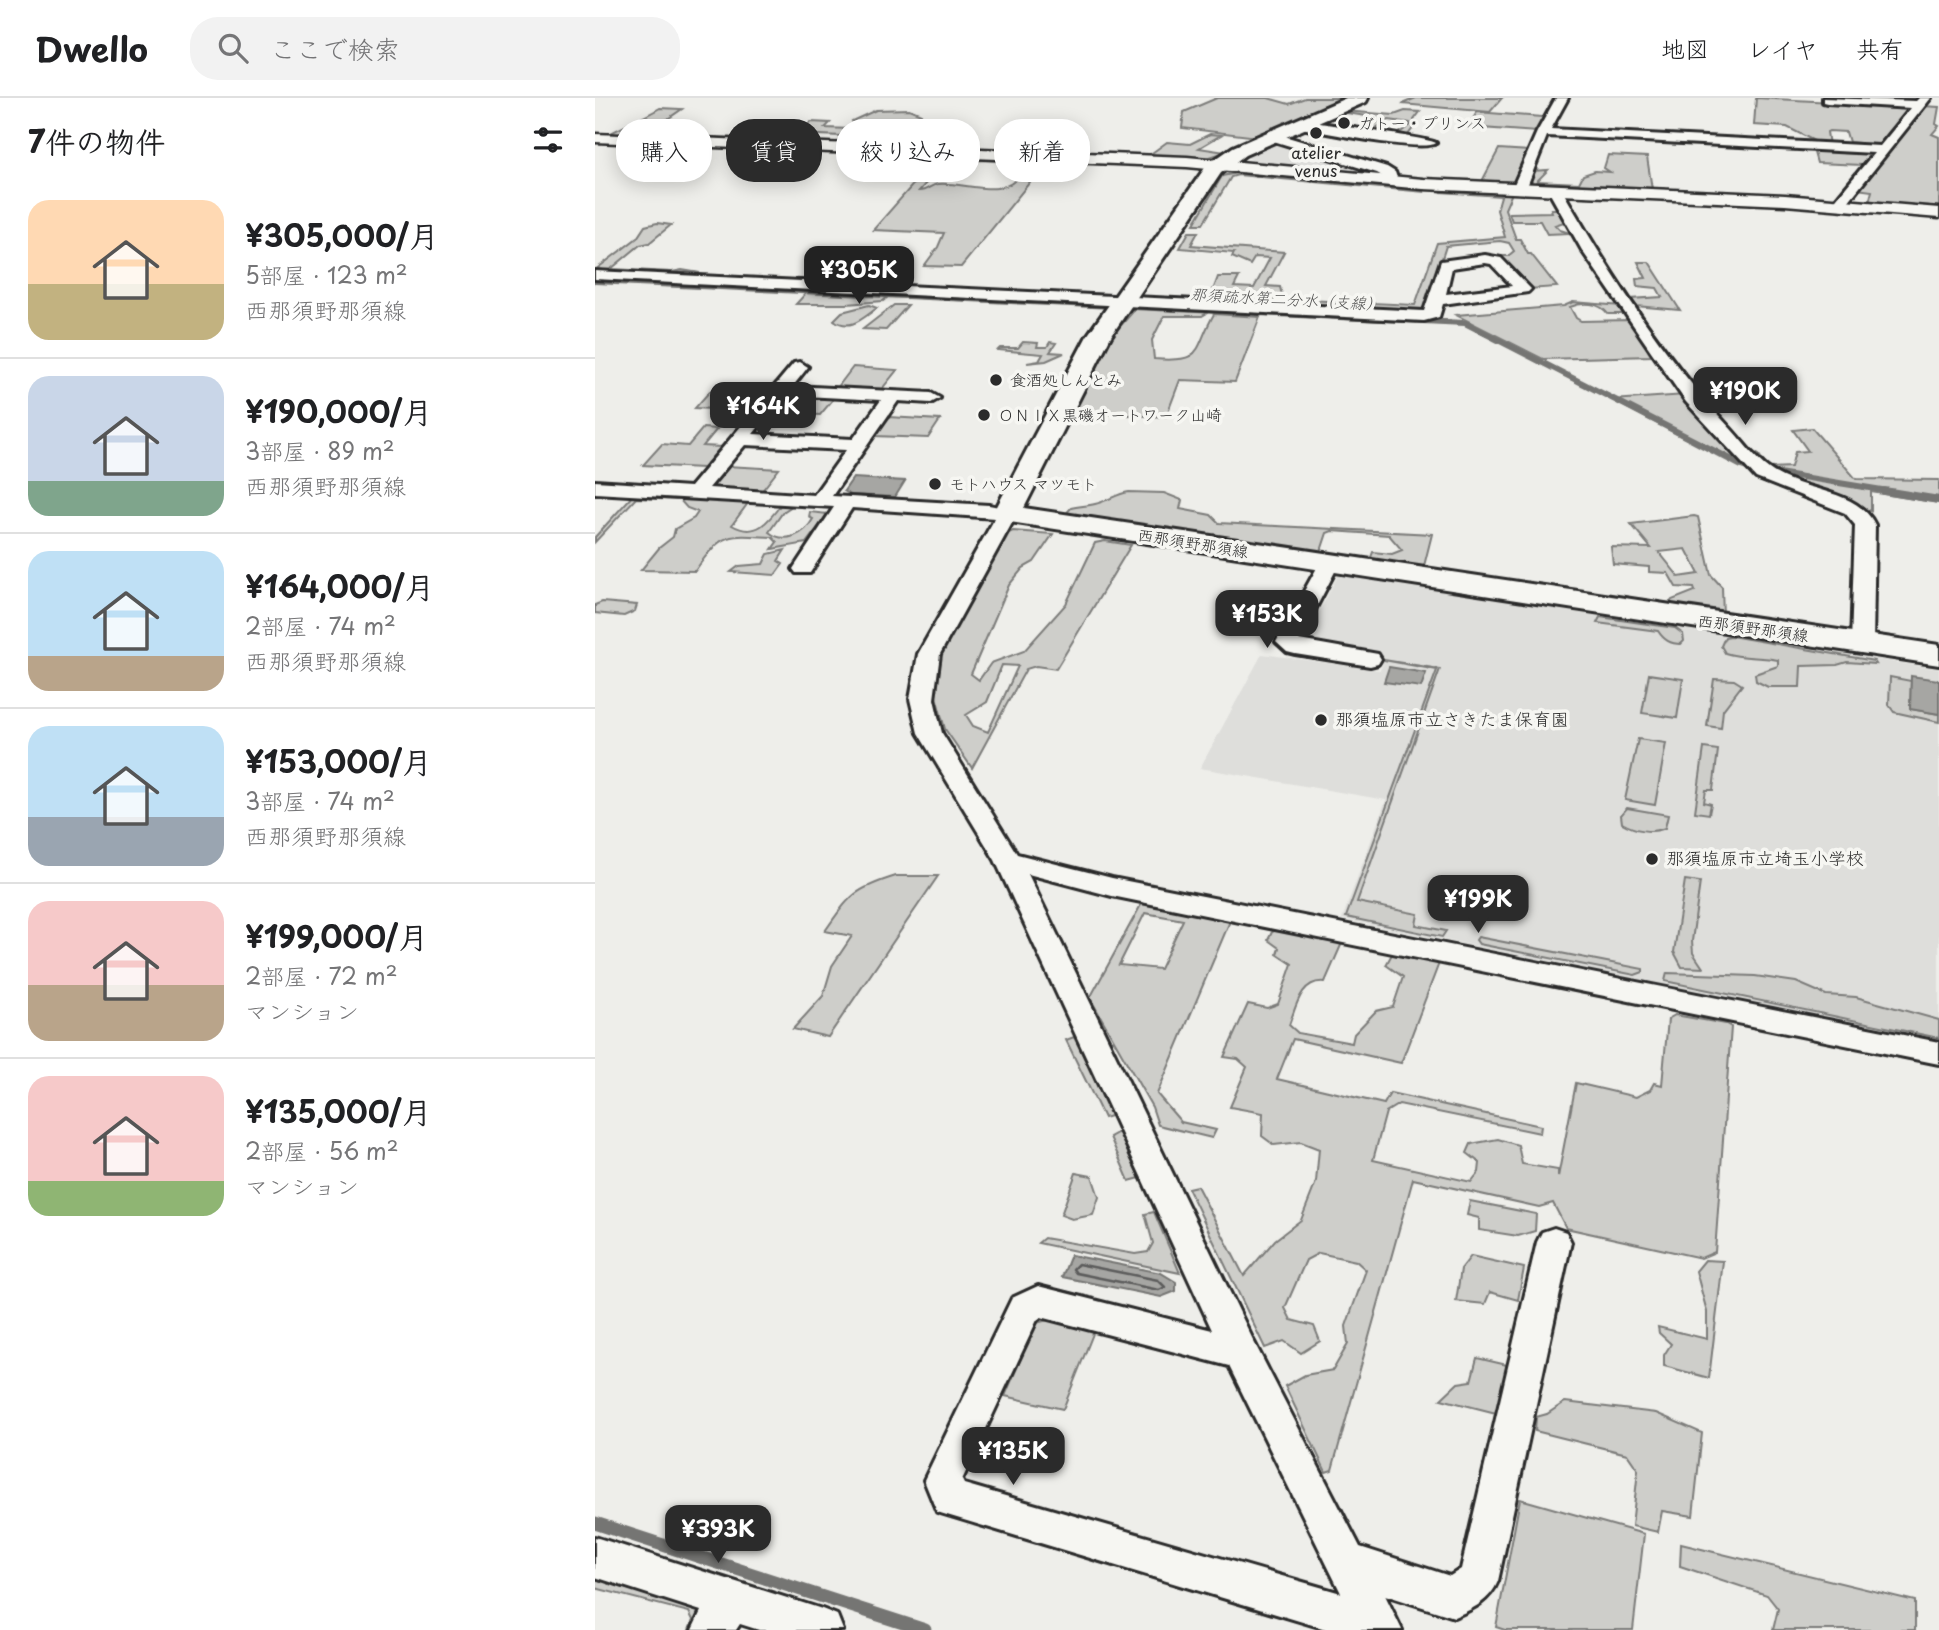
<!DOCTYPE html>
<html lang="ja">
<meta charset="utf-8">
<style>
body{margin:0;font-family:"Playpen Sans","Klee One",sans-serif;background:#f2f2f2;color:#202124;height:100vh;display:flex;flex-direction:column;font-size:26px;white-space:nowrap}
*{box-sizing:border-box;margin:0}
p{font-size:23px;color:#757577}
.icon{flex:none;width:38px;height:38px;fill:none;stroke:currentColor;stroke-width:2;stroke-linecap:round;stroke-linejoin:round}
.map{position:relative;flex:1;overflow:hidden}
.details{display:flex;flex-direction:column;background:#fff;width:595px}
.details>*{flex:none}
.top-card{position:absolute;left:21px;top:21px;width:665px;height:63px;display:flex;gap:14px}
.price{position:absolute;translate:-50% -60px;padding:0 16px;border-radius:14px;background:#2b2b2b;color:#fff;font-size:23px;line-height:46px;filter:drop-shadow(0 2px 4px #0008)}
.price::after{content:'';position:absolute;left:50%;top:42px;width:21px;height:16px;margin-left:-10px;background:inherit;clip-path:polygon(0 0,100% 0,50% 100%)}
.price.current{background:#222;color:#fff}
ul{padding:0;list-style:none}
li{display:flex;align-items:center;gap:21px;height:175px;padding:0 28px}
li+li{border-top:2px solid #e0e0e0}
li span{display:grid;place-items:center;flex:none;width:196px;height:140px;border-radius:21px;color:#555}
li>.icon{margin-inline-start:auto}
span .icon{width:84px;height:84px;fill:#fffc;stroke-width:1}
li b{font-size:30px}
h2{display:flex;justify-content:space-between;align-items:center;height:84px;padding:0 28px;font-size:30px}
.pill{padding:0 24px;border-radius:28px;background:#fff;box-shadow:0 4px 18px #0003;font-size:24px;line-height:63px}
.pill.current{background:#2b2b2b;color:#fff}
header{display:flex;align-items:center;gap:42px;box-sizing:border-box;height:98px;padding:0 35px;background:#fff;border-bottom:2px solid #e0e0e0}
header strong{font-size:33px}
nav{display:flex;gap:38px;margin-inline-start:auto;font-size:24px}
.search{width:490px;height:63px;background:#f2f2f2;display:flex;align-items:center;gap:18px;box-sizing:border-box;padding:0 24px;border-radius:28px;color:#757577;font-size:26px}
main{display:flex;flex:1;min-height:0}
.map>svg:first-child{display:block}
.built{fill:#dededb}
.green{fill:#cececa;stroke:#7c7c7a;stroke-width:2;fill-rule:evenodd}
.water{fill:#a6a6a3;stroke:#757573;stroke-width:2}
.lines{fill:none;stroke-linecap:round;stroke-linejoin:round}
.shore{stroke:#5c5c5b;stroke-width:2.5}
.stream-far2{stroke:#757573;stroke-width:6}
.stream-far1{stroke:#757573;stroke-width:8}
.stream{stroke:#757573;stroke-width:13}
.minor-casing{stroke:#2b2b2b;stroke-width:6}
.tertiary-casing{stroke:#2b2b2b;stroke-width:5}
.primary-casing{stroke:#2b2b2b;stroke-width:6}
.minor{fill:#f6f6f2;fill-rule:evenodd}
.tertiary{fill:#f6f6f2;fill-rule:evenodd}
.primary{fill:#f6f6f2;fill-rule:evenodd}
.poi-dot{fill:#2b2b2b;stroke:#f6f6f2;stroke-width:2.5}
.labels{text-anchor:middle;stroke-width:7;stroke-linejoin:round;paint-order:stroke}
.far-poi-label{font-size:16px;fill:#2b2b2b;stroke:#f6f6f2;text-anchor:start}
.far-water-label{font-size:16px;font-style:italic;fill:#565655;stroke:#f6f6f2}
.far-street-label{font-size:16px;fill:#2b2b2b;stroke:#f6f6f2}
.poi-label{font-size:18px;fill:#2b2b2b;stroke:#f6f6f2;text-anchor:start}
</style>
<header>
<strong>Dwello</strong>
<div class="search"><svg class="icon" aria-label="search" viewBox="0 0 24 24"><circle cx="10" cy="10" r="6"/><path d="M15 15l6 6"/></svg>ここで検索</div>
<nav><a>地図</a><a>レイヤ</a><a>共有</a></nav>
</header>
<main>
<section class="details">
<h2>7件の物件<svg class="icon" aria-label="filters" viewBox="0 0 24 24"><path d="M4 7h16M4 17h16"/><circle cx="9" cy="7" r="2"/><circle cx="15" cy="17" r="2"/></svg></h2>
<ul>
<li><span style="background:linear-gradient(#ffd9b3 60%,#c2b280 0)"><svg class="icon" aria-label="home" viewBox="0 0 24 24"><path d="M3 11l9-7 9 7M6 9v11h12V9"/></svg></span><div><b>¥305,000/月</b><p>5部屋 · 123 m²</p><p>西那須野那須線</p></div></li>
<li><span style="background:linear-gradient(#c9d6e8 75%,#7fa58c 0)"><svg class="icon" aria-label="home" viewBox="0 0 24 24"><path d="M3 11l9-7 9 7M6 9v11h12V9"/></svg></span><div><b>¥190,000/月</b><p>3部屋 · 89 m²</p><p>西那須野那須線</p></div></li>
<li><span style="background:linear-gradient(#bfe0f5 75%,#b9a48a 0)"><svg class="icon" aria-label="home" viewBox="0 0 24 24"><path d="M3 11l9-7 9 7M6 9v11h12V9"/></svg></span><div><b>¥164,000/月</b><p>2部屋 · 74 m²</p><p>西那須野那須線</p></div></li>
<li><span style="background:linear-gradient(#bfe0f5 65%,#9aa5b1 0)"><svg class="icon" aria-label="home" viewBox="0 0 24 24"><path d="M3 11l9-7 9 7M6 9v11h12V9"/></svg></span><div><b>¥153,000/月</b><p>3部屋 · 74 m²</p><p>西那須野那須線</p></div></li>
<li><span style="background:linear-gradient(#f6c9c9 60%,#b9a48a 0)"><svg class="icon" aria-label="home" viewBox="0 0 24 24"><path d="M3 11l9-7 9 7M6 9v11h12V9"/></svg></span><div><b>¥199,000/月</b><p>2部屋 · 72 m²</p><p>マンション</p></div></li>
<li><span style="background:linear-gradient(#f6c9c9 75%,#8fb573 0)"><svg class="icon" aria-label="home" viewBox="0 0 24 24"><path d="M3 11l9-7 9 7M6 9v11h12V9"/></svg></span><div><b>¥135,000/月</b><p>2部屋 · 56 m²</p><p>マンション</p></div></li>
</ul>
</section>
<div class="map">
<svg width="1344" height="1532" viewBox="0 0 1344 1532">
<rect width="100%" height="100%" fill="#eeeeea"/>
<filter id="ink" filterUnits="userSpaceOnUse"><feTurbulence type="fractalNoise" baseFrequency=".0143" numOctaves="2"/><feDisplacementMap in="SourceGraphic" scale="14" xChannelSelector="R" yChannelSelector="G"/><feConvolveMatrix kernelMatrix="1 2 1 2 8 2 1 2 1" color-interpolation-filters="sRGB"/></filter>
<g filter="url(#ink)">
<path class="built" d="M680,42L782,74L789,78L666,66L649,58Z
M743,477L1344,571V943L747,821L791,702L605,670L667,556L785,572L788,565L783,553L710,541Z"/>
<path class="green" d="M622,0H673L694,6L710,0H756L663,39L587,30L589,14Z
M821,0H907L895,14L807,6Z
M1161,0L1315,8H1318L1284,49L1266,48L1264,45L1254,44L1251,34L1234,33L1232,34L1234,47L1225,46L1192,29L1159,27Z
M1327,8L1344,9L1341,26L1344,28L1337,36L1344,39V111L1274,104L1277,93L1262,91Z
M65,10L87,11L58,31L72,23H78L55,38H10C29,28 46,21 65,10Z
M314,11L326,16V23L322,27L284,31L282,33L293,38L268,46L241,48L246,38L202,36L216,24L235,25L230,30L256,31L259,27L257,23L281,12Z
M749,13L799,17L810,13L825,14L819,22L822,25L809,42L797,40L816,27L815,25L794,22L781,30L786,35L763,32L785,23L777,21L780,20L778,19L745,14Z
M882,14L947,19L950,20L942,34L873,29Z
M348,27L365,31L357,39L365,44C348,60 309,50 286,48C302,36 328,27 348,27Z
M425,29L463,31L442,56L398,54L411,45L437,46L439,42H434L436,39L419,36Z
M615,36L626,37L604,50L630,54L609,61L550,60L572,44L595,46Z
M904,51L934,53L920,86L886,85Z
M1218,51L1279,54L1267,67L1222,65Z
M1013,57L1052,59L1057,91L930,85L936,73L953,72L942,83L984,85L988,77L1000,73L1015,74L1009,70Z
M348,59H354L324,93C332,93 335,87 343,86C368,83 410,103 425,76L407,67L410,63L383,62L375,69H369L375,60L452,63L366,169L329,168L343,149L349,135L278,132L329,74L339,70Z
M647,74L828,90L829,94L643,77L636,79L608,126H599L627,78Z
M848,92L917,95L910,111L921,141H925L933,156H936L962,189L933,191L904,158H913L919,153L914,145L905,143L851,148L830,213L627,204L629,199L617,195L623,179H644L639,189L659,190L675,160L660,159L655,167L637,159L639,155L585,150L594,134H603L596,147L689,154L671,188L685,189L688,201L820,207L842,145L910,139L902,112L906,98L847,94Z
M956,111H962L969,124L960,127L965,132L975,135L952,136L945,123H917L914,115L957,114Z
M62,125L76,127L54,145L45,147L16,171L77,174L87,172L105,175L0,172L42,140L50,128Z
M1043,164H1054L1085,212L1041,208L1036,201L1067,199L1062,190L1042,188L1041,181L1051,180Z
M212,194L294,198L288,203L252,206H201Z
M978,204L1027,208L1032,216H1013C1004,204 988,204 975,209L981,220L986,223L1036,222L1056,258L948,261L861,217L969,208Z
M274,207L282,210C268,220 255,234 239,222L247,214Z
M299,207H313L291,232L268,231Z
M543,208L611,212L612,215L607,218H569L557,242L559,261C610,265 598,253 619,216L665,219L640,284L585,282L571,319L478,314L520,234Z
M428,244L443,245L442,249H452L455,244L461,245L455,254L469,255L451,263L432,265L444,263L448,256L403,252L405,250H423Z
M258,269L302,272L286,292L242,290Z
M115,293L170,297L157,313L100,310Z
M202,296L241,298L225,317L176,314L190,298Z
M1091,297L1128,336L1164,357L1173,370L1196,369L1200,354L1213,353L1198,332L1217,330L1261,381L1344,382V405L1276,394V413L1146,370L1017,302Z
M293,319L345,322L333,340L280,338Z
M108,330L122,331L108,348L126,349L108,370L48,367L67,346L93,348Z
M131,368L184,371L166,394L124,393L117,387Z
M534,394L569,395L587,402L585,411L616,417L624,425L837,436L828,472L774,465L778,454L797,456L807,452L794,437L737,433L732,435L725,456L468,419L476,410C484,408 492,408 500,406C513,403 521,396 534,394Z
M39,396L156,401L137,427C161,441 174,423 187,405L229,407L197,408L188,414L174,434C190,447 210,436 218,421L214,419L215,414L233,416L211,445L177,451L182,444L177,439C131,437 128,433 100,473L46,472L64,450L78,439L80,431L99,420L103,414L92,410L85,402L41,400L0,444V439Z
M1099,418L1103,419L1116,477L1127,489L1128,518L1071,510L1077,502L1100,493L1099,490L1081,489L1073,475L1054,474V469L1018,466L1016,449L1056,450L1036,426ZM1091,451L1104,476L1084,479L1064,454Z
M418,433L458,436L439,464L428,470L414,487L376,576L384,582L396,565L429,553L471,506L500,445L510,443L536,447L461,571L441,568L431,571L377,670L350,631L337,584L339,559L407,438ZM407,567L423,568L393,634L378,628L371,617L392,604Z
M190,452L183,463L188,466L180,477L136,474L144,468L168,466L173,456Z
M7,504L42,507L40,513L29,518L0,515V507Z
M1005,519L1080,530L1088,536L1089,543L1086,546C1075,546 1069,542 1063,533L1002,525Z
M1136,538L1279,563L1281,566L1252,564L1242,567L1206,568L1205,589H1173L1161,583L1160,576L1183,568V562C1165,558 1148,561 1130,555L1126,548L1130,539Z
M789,562L845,571L762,804L823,816L821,827L851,833L847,839L751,819L842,572Z
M1054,576L1088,581L1082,620L1047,615Z
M1295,579L1316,583L1315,611L1344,616V624L1299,614L1294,607Z
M1119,581L1139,582L1147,587L1128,612L1126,630L1112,628Z
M1043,641L1071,645L1060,707L1030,702Z
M1109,650L1123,652L1118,692H1111L1109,704L1116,706L1114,716L1100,714Z
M1032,710L1073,717L1070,730C1057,736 1039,732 1027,725L1026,717Z
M301,778H343L233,939L198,931L228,898L237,868L257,838L230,833C255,797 259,791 301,778Z
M1090,782L1105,784L1097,843L1098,855L1108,870L1087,869L1079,854Z
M547,805L635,823L562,996L586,1024L621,1032L617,1040L563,1027L557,1009L495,900ZM550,815L588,822L565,871L524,867Z
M681,832L747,845L730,884C706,881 701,909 694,927L703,935L757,945L759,936L781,913L798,909L808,879L791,867L797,856L844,865L806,965L698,941L682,981L789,1006L795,995L946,1028L945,1035L804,1006L791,1014L778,1062L876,1084L884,1074L885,1065L872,1055L876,1046L903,1041L923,1047L927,1066L963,1072V1079L981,985L1041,999L1055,992L1059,985L1067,987L1073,921L1080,917L1131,926L1136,929L1120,1154L1106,1160L971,1130L958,1105L944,1109L818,1081L737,1372L731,1374L690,1288L710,1277L738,1272L753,1246L751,1228L771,1172L761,1163L724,1155L711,1162L690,1210L696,1222L719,1228L725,1243L706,1255L689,1243L670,1250L593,1090L602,1088L649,1178L680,1142L706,1122L721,1084L724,1051L706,1044L679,1047L667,1038L668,1015L635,1009L652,969L643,961L629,959L653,906L672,910L683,906L697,866L682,856L684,850L673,842L677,834Z
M883,839L1048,871V874L1040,877L884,846L881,842Z
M1072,875L1160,878L1201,884L1231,897L1261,899L1344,922V940L1070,883Z
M479,939L519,1017L509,1020L471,942Z
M524,1034L545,1080L534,1083L515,1039Z
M481,1075L497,1078L504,1099L498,1117L477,1121L466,1117Z
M875,1103L941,1116L940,1133L923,1138L884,1132V1120L872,1117Z
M559,1114L585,1175L443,1145L449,1140L540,1156L553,1154L558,1145L550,1116Z
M876,1158L929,1170L923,1202L895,1194L890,1206L861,1203L866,1171Z
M1110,1162L1128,1163L1114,1280L1069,1268V1257L1076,1246L1064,1235L1063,1229L1112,1241V1214L1101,1173Z
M457,1221L499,1233L468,1311L410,1298L441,1225Z
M882,1260L912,1267L901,1315L846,1301L863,1285L876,1283Z
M970,1304L1061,1315L1107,1335L1098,1418L1067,1413L1063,1434L1037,1428L1043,1372L1032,1356L940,1333L941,1319L952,1316Z
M925,1401L1049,1436L1038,1532H910L901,1529Z
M1086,1446L1320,1503V1532H1178L1183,1511L1172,1497L1085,1468Z
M0,1481L106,1513L108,1519L105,1532H94L98,1522L94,1514L0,1490Z"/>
<path class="water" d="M258,380L310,383L300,399L256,397L249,393Z
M794,569L831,575L826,589L789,584Z
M1316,578L1344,582V616L1315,611Z
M476,1157L566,1175L581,1184V1193L566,1199L467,1179Z"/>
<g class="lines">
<path class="shore" d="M483,1166L563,1182L570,1189L564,1192L481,1175L478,1171Z"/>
<path class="stream-far2" d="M0,183L870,225L1153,370L1299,394"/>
<path class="stream-far1" d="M1289,393L1344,402"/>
<path class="stream" d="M0,1425L330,1532"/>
<defs>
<path id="minor" d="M961,0H973L956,31L1285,48L1316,10L1232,5L1228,4V0L1321,3L1324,0H1336L1249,109L1244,110L1237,106L1279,55L952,38L931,91L929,94H919L917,91L942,34Z
M705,22C723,25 835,40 841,45C829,55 722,33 701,29L699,26Z
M676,34L792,69L800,74L803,83L802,86H792L789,79L782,75L672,41L670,38Z
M960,88L967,92C1015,176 1070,261 1137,332C1149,345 1160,361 1174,371C1204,394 1263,390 1280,427L1278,545L1275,550H1259L1256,545L1260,427L1250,415L1161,380L1091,304L988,154L953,92Z
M890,157L906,160L933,188L936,191L933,194L848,206L844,219L829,223L0,181V173L829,213L846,163ZM890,165L896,166L917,188L851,196L857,170Z
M205,264L213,269L198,288L336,295L345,300L336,305L303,303L237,398L394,407L419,412L422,416L345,556L339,601L347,635L422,756L517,780L1344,944V966L517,798L433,776L659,1244L765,1449L855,1478L866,1471L942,1144L947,1134L959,1130L971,1134L976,1144L903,1483C895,1503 878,1511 859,1519L790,1497L807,1532H734L342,1414L329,1382L417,1200L443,1188L617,1232L400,762L323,635L315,601L323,556L400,420L257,410L215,475H201L198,471L239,409L0,395V383L95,389L199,265ZM190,297L286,302L258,341L158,336ZM150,347L251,352L219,397L114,390ZM446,1219L634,1268L746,1495L369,1386L367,1382L442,1222Z
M734,460L741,462L744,466L704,542L783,556L786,561L783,566L775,568L700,556L692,554L681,544L724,466L727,462Z
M0,1439L227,1511L242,1517L248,1532H164L145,1526L141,1532H97L106,1513L0,1479Z"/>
<path id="tertiary" d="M0,36L592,59L828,81L1190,97L1344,110V120L1190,107L828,91L592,69L0,44Z"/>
<path id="primary" d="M751,0H773L771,4L650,57L626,75L516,238L429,410L1344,547V567L402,422L398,416L492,238L612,67L638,49Z"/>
</defs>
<use href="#minor" class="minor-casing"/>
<use href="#tertiary" class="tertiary-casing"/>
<use href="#primary" class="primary-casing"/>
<use href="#minor" class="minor"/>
<use href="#tertiary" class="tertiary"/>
<use href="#primary" class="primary"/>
</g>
</g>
<g class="poi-dot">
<circle cx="749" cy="25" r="7"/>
<circle cx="721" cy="35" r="7"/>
<circle cx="401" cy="282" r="7"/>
<circle cx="389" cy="317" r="7"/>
<circle cx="340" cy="386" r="7"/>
<circle cx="726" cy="622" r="7"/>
<circle cx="1057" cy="761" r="7"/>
</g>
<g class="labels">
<g class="far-poi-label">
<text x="763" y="31">ガトー・プリンス</text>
<text x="721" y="61" text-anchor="middle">atelier<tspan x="721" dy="18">venus</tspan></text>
<text x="415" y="288">食酒処しんとみ</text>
<text x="403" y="323">ＯＮＩＸ黒磯オートワーク山崎</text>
<text x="354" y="392">モトハウス マツモト</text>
</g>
<g class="far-water-label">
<text transform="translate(691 201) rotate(3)" y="6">那須疏水第二分水（支線）</text>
</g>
<g class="far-street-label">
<text transform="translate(598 445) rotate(9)" y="6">西那須野那須線</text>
<text transform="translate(1158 530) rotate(8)" y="6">西那須野那須線</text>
</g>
<g class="poi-label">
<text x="740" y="628">那須塩原市立さきたま保育園</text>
<text x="1071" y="767">那須塩原市立埼玉小学校</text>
</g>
</g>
</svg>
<b class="price current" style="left:264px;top:208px">¥305K</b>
<b class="price" style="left:1150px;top:329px">¥190K</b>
<b class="price" style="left:168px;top:344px">¥164K</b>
<b class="price" style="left:672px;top:552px">¥153K</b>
<b class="price" style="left:883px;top:837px">¥199K</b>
<b class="price" style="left:418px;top:1389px">¥135K</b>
<b class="price" style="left:123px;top:1467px">¥393K</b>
<div class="top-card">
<a class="pill">購入</a>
<a class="pill current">賃貸</a>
<a class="pill">絞り込み</a>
<a class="pill">新着</a>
</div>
</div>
</main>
